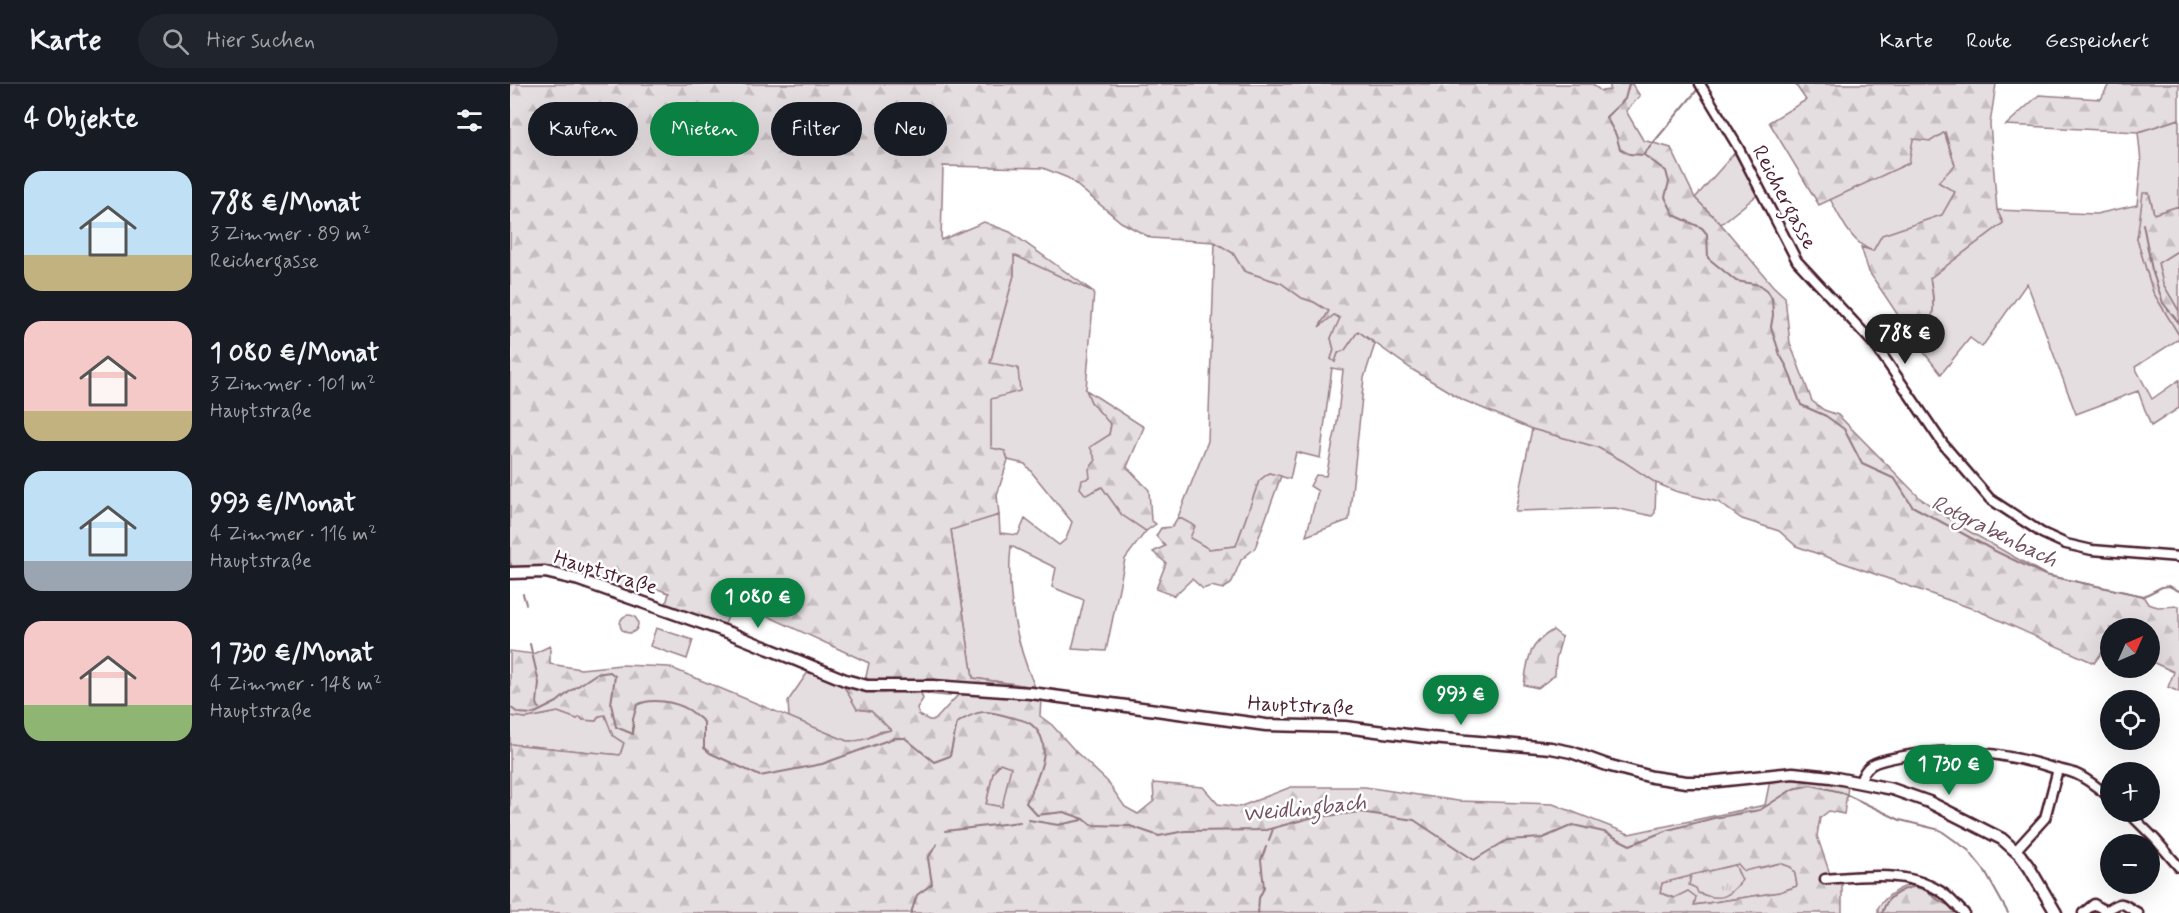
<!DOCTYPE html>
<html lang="de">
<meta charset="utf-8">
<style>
body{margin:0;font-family:Mynerve,sans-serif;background:#20242c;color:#f1f3f6;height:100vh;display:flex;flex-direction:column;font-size:22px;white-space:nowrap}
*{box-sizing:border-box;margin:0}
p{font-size:20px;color:#9ea1a6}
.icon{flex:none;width:33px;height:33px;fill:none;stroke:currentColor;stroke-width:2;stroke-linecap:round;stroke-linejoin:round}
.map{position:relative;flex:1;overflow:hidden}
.drawer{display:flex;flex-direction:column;background:#171b24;width:510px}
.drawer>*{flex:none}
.hud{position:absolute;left:18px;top:18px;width:570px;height:54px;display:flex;gap:12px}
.needle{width:39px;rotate:45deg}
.buttons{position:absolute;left:1590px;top:534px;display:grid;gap:12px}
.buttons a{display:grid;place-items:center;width:60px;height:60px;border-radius:50%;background:#171b24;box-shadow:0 6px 24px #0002;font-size:30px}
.price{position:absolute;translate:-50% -51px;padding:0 14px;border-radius:21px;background:#0b8043;color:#fff;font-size:20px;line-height:39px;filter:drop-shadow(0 2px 3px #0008)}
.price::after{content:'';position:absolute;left:50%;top:36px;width:18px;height:14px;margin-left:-9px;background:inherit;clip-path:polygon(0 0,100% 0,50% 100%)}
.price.on{background:#222;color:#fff}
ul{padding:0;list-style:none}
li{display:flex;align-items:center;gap:18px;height:150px;padding:0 24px}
li span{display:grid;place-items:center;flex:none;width:168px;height:120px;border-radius:18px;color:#555}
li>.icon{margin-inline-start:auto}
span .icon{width:72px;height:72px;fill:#fffc;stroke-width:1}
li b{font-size:26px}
h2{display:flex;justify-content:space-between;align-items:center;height:72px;padding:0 24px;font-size:26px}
.tag{padding:0 21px;border-radius:27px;background:#171b24;box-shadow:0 6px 24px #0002;font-size:21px;line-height:54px}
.tag.on{background:#0b8043;color:#fff}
header{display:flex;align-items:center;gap:36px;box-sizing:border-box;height:84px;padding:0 30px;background:#171b24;border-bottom:2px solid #363941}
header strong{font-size:28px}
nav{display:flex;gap:33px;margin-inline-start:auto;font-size:21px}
.search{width:420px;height:54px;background:#20242c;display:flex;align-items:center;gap:15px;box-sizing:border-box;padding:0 21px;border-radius:33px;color:#9ea1a6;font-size:22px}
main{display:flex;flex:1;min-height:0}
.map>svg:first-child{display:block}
.grass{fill:#e5dee0;stroke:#987e86;stroke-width:1.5}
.forest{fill:url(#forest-firs);stroke:#987e86;stroke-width:1.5;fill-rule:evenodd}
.park{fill:url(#park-tufts);stroke:#987e86;stroke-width:1.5}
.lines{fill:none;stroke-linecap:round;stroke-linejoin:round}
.stream{stroke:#91787e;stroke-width:2}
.minor-casing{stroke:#4a1f2b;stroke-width:13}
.major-casing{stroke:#4a1f2b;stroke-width:15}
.minor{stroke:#fff;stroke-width:8}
.major{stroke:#fff;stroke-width:10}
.labels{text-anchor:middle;stroke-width:5;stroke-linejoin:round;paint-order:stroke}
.street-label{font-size:21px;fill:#4a1f2b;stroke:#fff}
.water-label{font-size:22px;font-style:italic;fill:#74535c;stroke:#fff}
</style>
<header>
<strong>Karte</strong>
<div class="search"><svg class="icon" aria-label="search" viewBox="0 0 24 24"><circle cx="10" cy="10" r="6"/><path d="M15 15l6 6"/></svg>Hier suchen</div>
<nav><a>Karte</a><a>Route</a><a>Gespeichert</a></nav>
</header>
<main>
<section class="drawer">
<h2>4 Objekte<svg class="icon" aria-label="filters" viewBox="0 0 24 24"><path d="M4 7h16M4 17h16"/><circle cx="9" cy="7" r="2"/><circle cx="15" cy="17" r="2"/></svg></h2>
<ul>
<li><span style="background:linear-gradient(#bfe0f5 70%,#c2b280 0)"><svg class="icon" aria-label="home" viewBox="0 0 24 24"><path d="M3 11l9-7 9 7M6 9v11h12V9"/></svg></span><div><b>788 €/Monat</b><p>3 Zimmer · 89 m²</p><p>Reichergasse</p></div></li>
<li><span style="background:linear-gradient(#f6c9c9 75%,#c2b280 0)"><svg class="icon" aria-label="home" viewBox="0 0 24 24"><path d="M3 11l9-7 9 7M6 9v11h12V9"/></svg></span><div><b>1 080 €/Monat</b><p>3 Zimmer · 101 m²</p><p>Hauptstraße</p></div></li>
<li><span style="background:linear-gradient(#bfe0f5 75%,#9aa5b1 0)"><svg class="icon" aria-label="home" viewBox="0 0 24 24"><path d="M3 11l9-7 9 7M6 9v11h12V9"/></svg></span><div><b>993 €/Monat</b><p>4 Zimmer · 116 m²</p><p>Hauptstraße</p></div></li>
<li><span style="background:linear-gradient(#f6c9c9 70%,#8fb573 0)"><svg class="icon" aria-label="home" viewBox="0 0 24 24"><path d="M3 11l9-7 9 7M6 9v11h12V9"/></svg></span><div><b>1 730 €/Monat</b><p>4 Zimmer · 148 m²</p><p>Hauptstraße</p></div></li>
</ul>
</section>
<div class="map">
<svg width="1669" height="829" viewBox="0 0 1669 829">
<defs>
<pattern id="forest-firs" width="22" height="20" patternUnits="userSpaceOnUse" patternTransform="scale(1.5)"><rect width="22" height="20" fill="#e5dee0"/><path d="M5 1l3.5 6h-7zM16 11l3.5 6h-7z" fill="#c6bec0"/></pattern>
<pattern id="park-tufts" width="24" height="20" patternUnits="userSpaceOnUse" patternTransform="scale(1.5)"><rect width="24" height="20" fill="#e5dee0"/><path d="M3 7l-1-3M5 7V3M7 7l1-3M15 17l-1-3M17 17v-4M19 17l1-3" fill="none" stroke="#c6bec0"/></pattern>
</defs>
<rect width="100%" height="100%" fill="#fff"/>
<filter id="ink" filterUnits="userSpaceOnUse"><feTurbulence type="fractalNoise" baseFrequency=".0167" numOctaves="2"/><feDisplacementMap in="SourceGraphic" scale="12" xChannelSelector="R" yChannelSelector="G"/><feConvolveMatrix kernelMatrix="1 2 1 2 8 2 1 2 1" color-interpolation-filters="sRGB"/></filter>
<g filter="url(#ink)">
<path class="grass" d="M1669,35V122L1644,130L1639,109L1627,155L1643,208L1669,251V257L1667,256L1625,283L1642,315L1669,296V324L1641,342L1628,307L1566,330L1517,199L1472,263L1460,254L1431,290L1408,261C1425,238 1426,222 1420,194L1493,139L1487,126L1586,130L1627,121L1631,78L1628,48Z
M1434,48L1445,81V108L1432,131L1372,151L1363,167C1341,159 1331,135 1320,115L1398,79L1403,54Z
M1228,65L1251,108L1211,140L1185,114Z
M705,158L723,169L734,187L771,199L792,214L804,218L819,227L811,241L824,230L830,235L821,254L824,266L821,275L825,278L828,269L835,266L848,247L865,260L854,294L839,436L796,452L808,407L800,402L806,391L816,392L827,339L833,286L822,284L810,374L786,368L780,395L759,389L749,397L726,462L699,465L679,454L684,442L668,433L698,357Z
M1669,166V227L1653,200L1648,179Z
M504,170L584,208L576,305L581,318L601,340L599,351L587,376L592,403L612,431L636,447L615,475L596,567L562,565L574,516L542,503L546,484L501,462C496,509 506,560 525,603L463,594L441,445L489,431L490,449L508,451L515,435L549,461L556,455L562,438L515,380L498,376L494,367L481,364L480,279L504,191Z
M1022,345L1087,363L1113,377L1146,399L1145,429L1142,432L1105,424L1005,427Z
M110 540a9 9 0 1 1 18 0a9 9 0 1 1-18 0Z
M146,544L183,556L177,575L140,562Z
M298,588L334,601L347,625L361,627L381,646L368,648L352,658L337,657L279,633L278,617Z
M48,628L67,635L70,633L73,636L86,637L89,632L95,631L97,637L114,659L110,671L0,660V632L17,634Z
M490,679L502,683L493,723L476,720L483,689Z
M1270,779L1281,783L1285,790L1287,802L1270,808L1184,821L1150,809L1152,799L1228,780L1250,784Z"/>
<path class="forest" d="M0,0H1082L1091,7L1100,6V0H1122L1130,12L1116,27L1133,56L1161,64L1185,114L1211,140L1263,202L1275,213L1280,259L1302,317L1314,326L1328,331L1410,414L1448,441L1536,491L1633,512L1638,520L1648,523L1669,522V608L1658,603L1664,588L1640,577V544H1600V558L1584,579L1469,527L1286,462L1269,447L1232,435L1208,418L1165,407L1146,399L1113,377L1087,363L1022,345L953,316L903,286L848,247L835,266L828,269L825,278L821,275L824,266L821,254L830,234L824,231L809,243L819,227L804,218L792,214L771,199L734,187L723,169L705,158L641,154L611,138L558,94L533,84L433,82L431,156L474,138L500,148L584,208L504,171V191L480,279L508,284L510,307L481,315V364L495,367L498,376L487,411L489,431L441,446L463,594L525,603L531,615L530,632L542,641L567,669L597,697L615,723L628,730L644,717L643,699L693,703L708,720L729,723L781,703H855L948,717L1043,720L1119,750L1255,721L1261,691L1322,694L1338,702L1334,730L1319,727L1310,734L1307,752L1321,793L1332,792V829H0V660L110,671L114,659L103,652L95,631L89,632L86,637L73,636L70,633L67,635L48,628L17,634L0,632V567L23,570L40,562V580L71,585L111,581L159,583L337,657C357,658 362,650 381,646L361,627L347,625L333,601L212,550L204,549L193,544L51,494L29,489L0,492ZM124,497L159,509L156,520L120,508ZM225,517L359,579L355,597L338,593L214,542ZM415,605L418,610L438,612L445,608L458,607L456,610L448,611L425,636H419L409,631L407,624L413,615L410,606ZM490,679L501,683L492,723L476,720L483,689ZM1270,779L1281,783L1285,790L1287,802L1270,808L1184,821L1186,813L1178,807L1164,814L1150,809L1152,799L1228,780L1234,787Z
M1285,0H1486L1480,40L1487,126L1493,139L1420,194C1425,222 1426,238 1408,261L1359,188L1351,163L1363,167L1372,151L1432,131L1445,108L1428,98L1445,81L1435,48L1421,57L1403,55L1399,79L1309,121L1259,38L1296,16Z
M1599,0H1669V35L1628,48L1496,41L1529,11L1591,15Z
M1633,109H1639L1644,130L1669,122V166L1648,179L1653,200L1669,227V251L1643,208L1627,155Z
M576,306L634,343L617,383L639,406L641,436L646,440L636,447L612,431L592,403L576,411L570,404L572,396L580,394L579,385L586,376L580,363L599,351L601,341L581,318Z
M759,389L771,392L745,464L731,476L721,500L713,505L701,502L693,505L682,495L664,512L646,505L656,479L643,468L655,462L646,452L651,444L662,443L668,433L685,442L680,454L699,465L726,462L749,397Z
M1043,546L1052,553L1046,575L1045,591L1028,604L1014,601C1018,574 1018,561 1043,546Z
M1409,798L1458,829H1368V824C1377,810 1392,802 1409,798Z"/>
<path class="park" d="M1225,781L1232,796C1218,815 1210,817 1188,809L1186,804L1179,801L1181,791Z"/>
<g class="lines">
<path class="stream" d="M1119,0L1115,15L1096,33L1106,51L1110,65L1119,70L1134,71L1156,87L1159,98L1155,113L1164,131L1192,144L1197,150L1198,174L1226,197L1250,201L1257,206L1262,214L1263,231L1261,243L1270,271L1277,283L1291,321L1316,332L1334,345L1352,380L1385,395L1402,422L1483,466L1535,491L1634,512L1652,503L1659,502L1669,507
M1134,70L1188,5
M1633,140L1642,186L1653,219L1669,239
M0,478L2,483
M13,510L16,520
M20,560L29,599L27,619L29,624
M0,623L8,629L23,630L47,618L59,608L86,590L100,588L105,592L101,620L106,643L123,650V635L127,621C141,613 166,618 179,626C184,629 189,634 194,638V664L200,669L250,692L312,680L384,654H395L424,678L440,672L447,639C469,625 475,626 500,633C507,635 517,636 522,641C547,662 526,696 516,719L527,731L554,728L574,735L581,741L620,742L649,752L675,747L756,746L800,734L850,728L904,736L964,776L997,756L1033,754L1063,741L1094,748L1120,761L1158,746L1204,734L1250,726L1283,705L1301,701L1331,708L1390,736L1430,746L1458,766L1474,786L1498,829
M519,736L548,741L572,736
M435,747L510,738
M759,756L763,745
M401,829L407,811L422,800L418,774L427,760
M748,829L749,814L754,804L751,776L756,763
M1372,829C1376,818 1378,814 1389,808C1410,797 1414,806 1430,817C1434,820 1439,821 1443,823"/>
<defs>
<path id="minor" d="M1190,0L1228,63L1287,177L1366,262L1433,360L1480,415L1532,449L1556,460L1582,466L1669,473
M1350,699C1355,678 1369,677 1388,673C1441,662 1493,668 1543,684C1551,686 1559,687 1566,690C1578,695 1589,705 1600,713
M1618,728L1645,755L1669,783
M1506,766L1535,734L1548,685
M1315,795C1352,792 1397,786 1430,807C1439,812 1446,822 1454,829
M1573,829L1584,820L1596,827C1614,816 1609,818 1628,829"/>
<path id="major" d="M0,489L35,488L69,496L220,549L335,596L357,602H423L521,609L756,641L835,643L921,654L1041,664L1061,668L1097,681L1142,693L1176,698H1198L1283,689L1321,693L1382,705L1419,718L1492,755L1510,771L1519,783L1546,829"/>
</defs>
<use href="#minor" class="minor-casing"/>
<use href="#major" class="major-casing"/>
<use href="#minor" class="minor"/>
<use href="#major" class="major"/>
</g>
</g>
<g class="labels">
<g class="street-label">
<text transform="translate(1275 113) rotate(62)" y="7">Reichergasse</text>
<text transform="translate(96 488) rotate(17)" y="7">Hauptstraße</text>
<text transform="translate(791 621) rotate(3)" y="7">Hauptstraße</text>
</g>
<g class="water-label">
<text transform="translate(1485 446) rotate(26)" y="8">Rotgrabenbach</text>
<text transform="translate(794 723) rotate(-6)" y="8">Weidlingbach</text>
</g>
</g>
</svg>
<div class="buttons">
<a><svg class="needle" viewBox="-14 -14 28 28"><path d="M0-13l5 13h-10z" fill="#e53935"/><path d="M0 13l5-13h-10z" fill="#9ea1a6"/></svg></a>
<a><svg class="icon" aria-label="locate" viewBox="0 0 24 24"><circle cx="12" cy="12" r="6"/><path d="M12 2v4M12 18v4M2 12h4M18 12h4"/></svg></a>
<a>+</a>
<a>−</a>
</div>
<b class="price on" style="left:1395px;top:281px">788 €</b>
<b class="price" style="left:248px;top:545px">1 080 €</b>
<b class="price" style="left:951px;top:642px">993 €</b>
<b class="price" style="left:1439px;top:712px">1 730 €</b>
<div class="hud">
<a class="tag">Kaufen</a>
<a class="tag on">Mieten</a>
<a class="tag">Filter</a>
<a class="tag">Neu</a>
</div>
</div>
</main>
